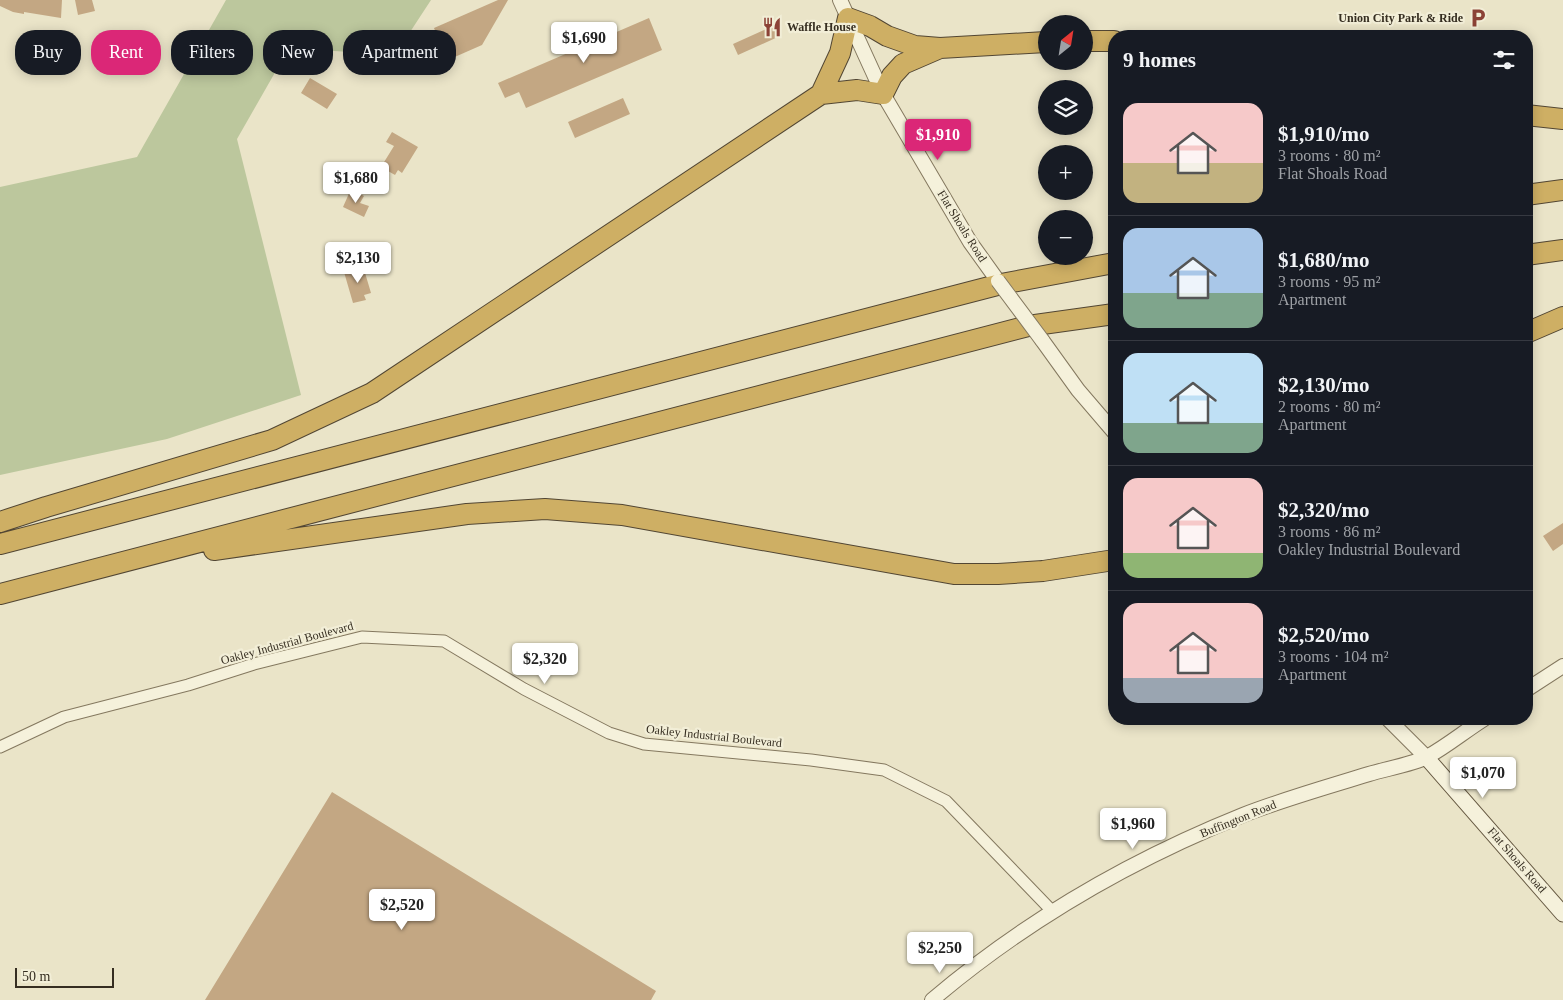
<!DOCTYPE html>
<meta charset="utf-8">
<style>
body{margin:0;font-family:"Times New Roman",serif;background:#242831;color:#f1f3f6;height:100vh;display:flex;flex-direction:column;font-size:19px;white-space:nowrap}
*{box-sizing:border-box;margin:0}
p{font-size:16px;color:#9ea1a6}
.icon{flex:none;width:28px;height:28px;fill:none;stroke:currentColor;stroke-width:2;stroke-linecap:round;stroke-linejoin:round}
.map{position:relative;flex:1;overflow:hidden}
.panel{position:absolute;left:1108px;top:30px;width:425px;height:695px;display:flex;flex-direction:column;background:#171b24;border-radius:20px;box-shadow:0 2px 12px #0003}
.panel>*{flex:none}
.hud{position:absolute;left:15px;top:30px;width:475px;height:45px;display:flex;gap:10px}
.needle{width:32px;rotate:30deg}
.fabs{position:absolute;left:1038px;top:15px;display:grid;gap:10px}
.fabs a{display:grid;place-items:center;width:55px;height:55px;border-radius:50%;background:#171b24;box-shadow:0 2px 12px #0003;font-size:25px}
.scale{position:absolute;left:15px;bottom:12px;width:99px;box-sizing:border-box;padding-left:5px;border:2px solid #362e21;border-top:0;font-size:14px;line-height:18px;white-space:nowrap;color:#362e21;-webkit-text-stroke:4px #f2eed7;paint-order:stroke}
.price{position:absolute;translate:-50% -42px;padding:0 11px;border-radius:5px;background:#fff;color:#222;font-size:16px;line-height:32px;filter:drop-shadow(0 1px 2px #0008)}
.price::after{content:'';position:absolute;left:50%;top:30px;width:15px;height:11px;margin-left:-8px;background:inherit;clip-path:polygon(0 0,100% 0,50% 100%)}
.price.selected{background:#db2777;color:#fff}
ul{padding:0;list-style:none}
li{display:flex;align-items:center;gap:15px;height:125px;padding:0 15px}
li+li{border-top:1px solid #363941}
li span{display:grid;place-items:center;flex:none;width:140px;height:100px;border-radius:15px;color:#555}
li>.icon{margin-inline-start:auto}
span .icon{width:60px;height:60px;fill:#fffc;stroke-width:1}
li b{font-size:21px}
h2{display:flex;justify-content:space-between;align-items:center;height:60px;padding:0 15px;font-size:21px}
.tag{padding:0 18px;border-radius:20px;background:#171b24;box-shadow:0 2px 12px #0003;font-size:18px;line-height:45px}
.tag.selected{background:#db2777;color:#fff}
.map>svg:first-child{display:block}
.green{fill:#bcc79d}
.building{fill:#c3a783}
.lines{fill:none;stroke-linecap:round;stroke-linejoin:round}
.minor-casing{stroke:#84785f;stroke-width:13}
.tertiary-casing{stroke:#84785f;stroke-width:16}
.secondary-casing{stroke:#665942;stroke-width:17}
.motorway-casing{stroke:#524633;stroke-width:22}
.minor{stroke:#f5f1db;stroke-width:11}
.tertiary{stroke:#f5f1db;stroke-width:14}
.secondary{stroke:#f5f1db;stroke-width:15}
.motorway{stroke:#ceaf64;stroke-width:20}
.tertiary-bridge-casing{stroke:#84785f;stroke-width:16;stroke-linecap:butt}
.tertiary-bridge{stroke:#f5f1db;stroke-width:14}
.labels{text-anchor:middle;stroke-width:4.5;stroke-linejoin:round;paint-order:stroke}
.poi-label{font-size:12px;font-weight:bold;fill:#362e21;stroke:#f2eed7;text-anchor:end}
.street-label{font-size:12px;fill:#362e21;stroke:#f2eed7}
</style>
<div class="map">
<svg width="1563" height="1000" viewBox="0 0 1563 1000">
<rect width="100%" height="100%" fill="#eae4c8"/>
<path class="green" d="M226,0H431L395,55L289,48L237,139L301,395L167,439L0,475V187L137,157Z"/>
<path class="building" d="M0,0H62L61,18L24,12V14L13,12L0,6Z
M75,0H92L95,11L78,15Z
M498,0H508L482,45L441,63L434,45L440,43L434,28Z
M649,18L662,50L526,108L519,92L505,98L498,83Z
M775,25L780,36L738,55L733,44Z
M310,78L337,94L327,109L301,93Z
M623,98L630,114L575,138L568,122Z
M392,132L418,147L402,173L398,170L395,175L381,167L394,146L386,142Z
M351,189L364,196L360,203L369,206L364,217L343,207Z
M363,266L371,293L364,295L366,300L353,303L344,272Z
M1563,523V544L1553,551L1543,536Z
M332,792L656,991L651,1000H205Z"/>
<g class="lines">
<defs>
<path id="minor" d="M0,747L64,717L188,685L254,664L362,637L444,641L524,689L609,733L644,744L811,760L884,770L946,801L1053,912"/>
<path id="tertiary" d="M840,0L883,94L970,242L998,281
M1042,340L1078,390L1114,432
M1526,690L1563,666
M1388,719L1426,757
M932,1000C1024,922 1131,860 1243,815C1284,799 1327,787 1369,774C1386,769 1413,764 1427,757C1447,746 1465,731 1484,719"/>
<path id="secondary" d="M1426,757L1563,914"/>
<path id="motorway" d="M1084,41H1114
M821,94L840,53L848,18L870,26L887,36L915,46L940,48L1046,42
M1526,115L1563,119
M1526,195L1563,190
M1526,255L1563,250
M1526,333L1563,317
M0,522L46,507L272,440L372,393L821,94L857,90L883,94L892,76L903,64L940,48
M0,544L1001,284L1114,263
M214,550L467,514L545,509L622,515L954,574H998L1043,571L1114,560
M0,594L1028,326L1114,314"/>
</defs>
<use href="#minor" class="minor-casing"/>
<use href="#tertiary" class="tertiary-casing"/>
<use href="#secondary" class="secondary-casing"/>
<use href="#motorway" class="motorway-casing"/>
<use href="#minor" class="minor"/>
<use href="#tertiary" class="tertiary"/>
<use href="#secondary" class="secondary"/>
<use href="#motorway" class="motorway"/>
<defs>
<path id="tertiary-bridge" d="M998,281L1042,340"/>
</defs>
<use href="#tertiary-bridge" class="tertiary-bridge-casing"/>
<use href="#tertiary-bridge" class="tertiary-bridge"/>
</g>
<defs>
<symbol id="parking-bare" viewBox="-9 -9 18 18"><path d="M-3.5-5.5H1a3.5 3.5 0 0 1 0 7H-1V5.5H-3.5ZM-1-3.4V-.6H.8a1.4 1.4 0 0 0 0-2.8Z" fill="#8c4236" stroke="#f2eed7" stroke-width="2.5" paint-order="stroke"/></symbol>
<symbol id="restaurant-bare" viewBox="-9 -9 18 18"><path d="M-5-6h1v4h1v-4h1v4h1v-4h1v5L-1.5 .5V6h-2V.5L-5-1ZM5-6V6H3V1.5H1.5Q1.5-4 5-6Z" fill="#8c4236" stroke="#f2eed7" stroke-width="2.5" paint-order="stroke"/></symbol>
</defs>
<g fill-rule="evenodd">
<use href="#parking-bare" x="1464" y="4" width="28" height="28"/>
<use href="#restaurant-bare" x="758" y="13" width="28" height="28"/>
</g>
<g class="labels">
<g class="poi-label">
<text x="1463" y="22">Union City Park &amp; Ride</text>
<text x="787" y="31" text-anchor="start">Waffle House</text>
</g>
<g class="street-label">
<text transform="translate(962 226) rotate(58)" y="4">Flat Shoals Road</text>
<text transform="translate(287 643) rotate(-15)" y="4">Oakley Industrial Boulevard</text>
<text transform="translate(714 736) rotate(6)" y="4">Oakley Industrial Boulevard</text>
<text transform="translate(1238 819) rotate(-22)" y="4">Buffington Road</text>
<text transform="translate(1517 860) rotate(49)" y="4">Flat Shoals Road</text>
</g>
</g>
</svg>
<div class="fabs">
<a><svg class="needle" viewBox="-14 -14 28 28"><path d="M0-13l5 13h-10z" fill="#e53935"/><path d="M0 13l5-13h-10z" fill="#9ea1a6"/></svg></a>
<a><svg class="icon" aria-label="layers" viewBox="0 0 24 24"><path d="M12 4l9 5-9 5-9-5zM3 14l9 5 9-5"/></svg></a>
<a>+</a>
<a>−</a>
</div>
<div class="scale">50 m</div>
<b class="price" style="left:584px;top:64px">$1,690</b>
<b class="price selected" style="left:938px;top:161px">$1,910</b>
<b class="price" style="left:356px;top:204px">$1,680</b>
<b class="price" style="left:358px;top:284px">$2,130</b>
<b class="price" style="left:545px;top:685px">$2,320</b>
<b class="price" style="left:1483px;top:799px">$1,070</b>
<b class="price" style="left:1133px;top:850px">$1,960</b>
<b class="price" style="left:402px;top:931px">$2,520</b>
<b class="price" style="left:940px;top:974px">$2,250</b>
<div class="hud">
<a class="tag">Buy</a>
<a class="tag selected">Rent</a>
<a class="tag">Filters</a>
<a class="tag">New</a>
<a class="tag">Apartment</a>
</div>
<section class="panel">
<h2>9 homes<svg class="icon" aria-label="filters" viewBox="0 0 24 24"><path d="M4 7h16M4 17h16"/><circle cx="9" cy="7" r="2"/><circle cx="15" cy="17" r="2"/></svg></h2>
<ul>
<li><span style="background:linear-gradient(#f6c9c9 60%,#c2b280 0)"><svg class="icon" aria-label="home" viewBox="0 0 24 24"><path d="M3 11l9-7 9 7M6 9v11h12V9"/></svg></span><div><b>$1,910/mo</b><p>3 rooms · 80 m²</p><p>Flat Shoals Road</p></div></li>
<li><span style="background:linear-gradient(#a9c7e8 65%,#7fa58c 0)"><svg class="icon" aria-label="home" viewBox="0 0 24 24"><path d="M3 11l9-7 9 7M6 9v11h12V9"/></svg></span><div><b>$1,680/mo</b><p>3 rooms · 95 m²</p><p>Apartment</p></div></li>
<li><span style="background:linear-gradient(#bfe0f5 70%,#7fa58c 0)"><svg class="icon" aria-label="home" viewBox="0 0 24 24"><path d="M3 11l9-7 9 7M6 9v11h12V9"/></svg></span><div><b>$2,130/mo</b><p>2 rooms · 80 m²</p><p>Apartment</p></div></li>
<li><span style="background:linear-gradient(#f6c9c9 75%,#8fb573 0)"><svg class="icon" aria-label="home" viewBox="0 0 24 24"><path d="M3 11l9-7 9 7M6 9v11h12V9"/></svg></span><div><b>$2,320/mo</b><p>3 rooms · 86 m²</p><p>Oakley Industrial Boulevard</p></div></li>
<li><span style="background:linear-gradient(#f6c9c9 75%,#9aa5b1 0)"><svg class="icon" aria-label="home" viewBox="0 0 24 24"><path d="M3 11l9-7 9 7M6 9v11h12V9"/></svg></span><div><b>$2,520/mo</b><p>3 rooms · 104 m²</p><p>Apartment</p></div></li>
</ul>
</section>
</div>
